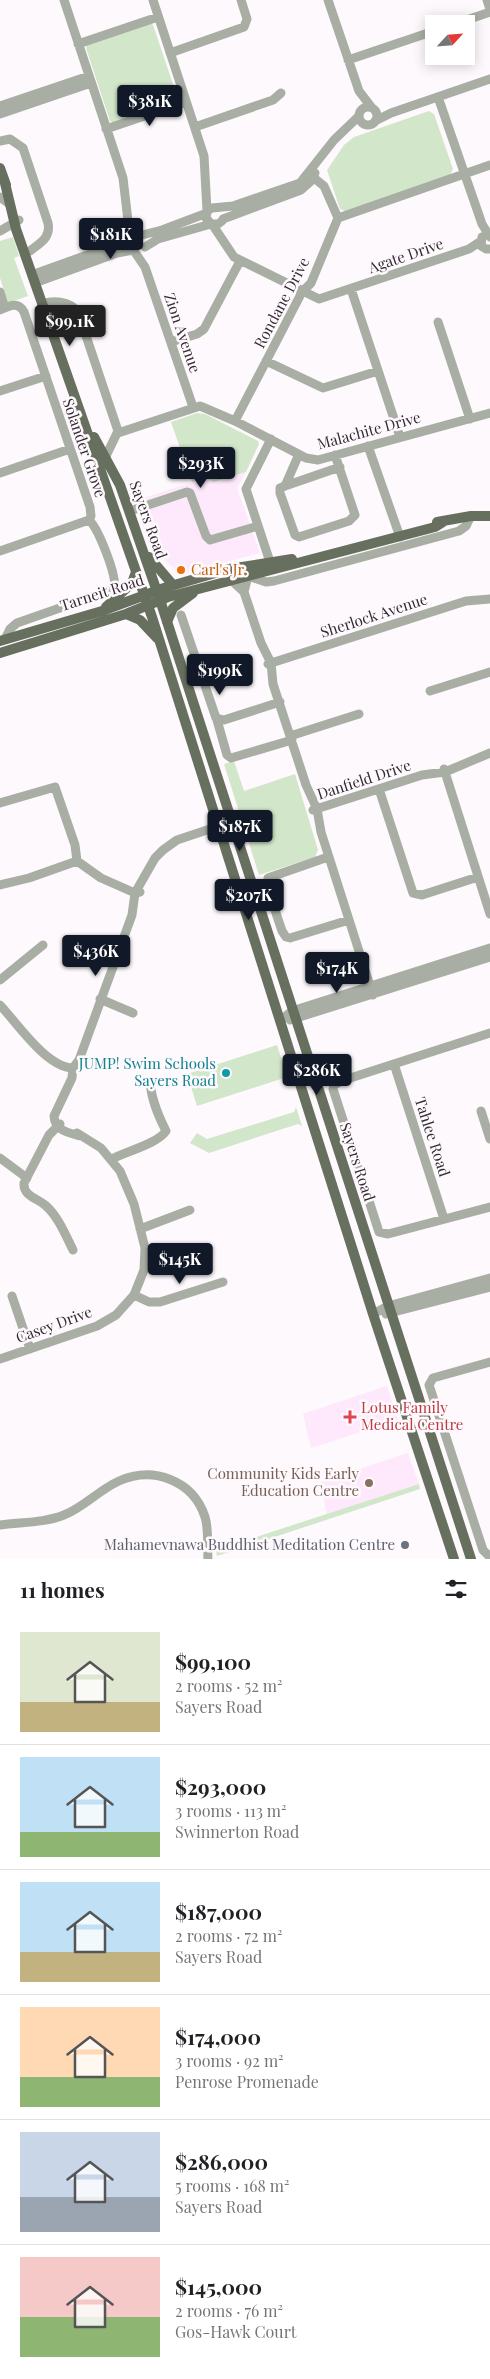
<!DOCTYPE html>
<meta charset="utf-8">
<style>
body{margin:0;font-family:"Playfair Display",serif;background:#f2f2f2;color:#202124;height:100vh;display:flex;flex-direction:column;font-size:19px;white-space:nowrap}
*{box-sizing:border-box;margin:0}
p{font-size:16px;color:#757577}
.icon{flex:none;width:28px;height:28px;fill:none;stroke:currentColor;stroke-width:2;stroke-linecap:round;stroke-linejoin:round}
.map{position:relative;height:1559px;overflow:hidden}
.side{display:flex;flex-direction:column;background:#fff;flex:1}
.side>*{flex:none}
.needle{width:32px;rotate:64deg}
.fabs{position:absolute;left:425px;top:15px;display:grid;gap:10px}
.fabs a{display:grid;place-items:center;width:50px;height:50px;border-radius:0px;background:#fff;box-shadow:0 2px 12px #0003;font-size:25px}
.price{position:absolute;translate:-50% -42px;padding:0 11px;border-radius:5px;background:#111827;color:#fff;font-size:16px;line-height:32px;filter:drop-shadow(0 1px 2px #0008)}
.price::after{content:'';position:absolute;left:50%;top:30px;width:15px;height:11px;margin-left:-8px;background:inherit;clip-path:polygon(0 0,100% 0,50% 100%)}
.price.selected{background:#222;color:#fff}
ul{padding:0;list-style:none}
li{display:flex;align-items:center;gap:15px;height:125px;padding:0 20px}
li+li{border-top:1px solid #e0e0e0}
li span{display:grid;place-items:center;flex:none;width:140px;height:100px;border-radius:0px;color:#555}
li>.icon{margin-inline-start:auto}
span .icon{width:60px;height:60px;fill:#fffc;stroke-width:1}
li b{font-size:21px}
h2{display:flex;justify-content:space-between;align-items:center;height:60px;padding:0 20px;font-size:21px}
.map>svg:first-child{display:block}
.built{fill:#fde9fb}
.green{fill:#d2e6c9}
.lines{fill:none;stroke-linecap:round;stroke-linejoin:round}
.minor{stroke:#a9aea4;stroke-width:9}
.major{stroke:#676f5e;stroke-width:10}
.food-dot{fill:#e8710a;stroke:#fdf9fc;stroke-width:2}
.culture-dot{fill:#0f9aa8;stroke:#fdf9fc;stroke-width:2}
.health-dot{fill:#e0444e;stroke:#fdf9fc;stroke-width:2}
.education-dot{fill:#8d6e63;stroke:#fdf9fc;stroke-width:2}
.worship-dot{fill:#6b7280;stroke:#fdf9fc;stroke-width:2}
.labels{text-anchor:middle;stroke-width:5;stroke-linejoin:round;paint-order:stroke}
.street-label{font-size:15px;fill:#332b32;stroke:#fdf9fc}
.food-label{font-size:15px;fill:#c56008;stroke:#fdf9fc;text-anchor:start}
.culture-label{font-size:15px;fill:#0d838f;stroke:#fdf9fc;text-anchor:end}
.health-label{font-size:15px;fill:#be3a42;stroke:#fdf9fc;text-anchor:start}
.education-label{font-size:15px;fill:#785e54;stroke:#fdf9fc;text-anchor:end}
.worship-label{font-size:15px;fill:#5b616d;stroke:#fdf9fc;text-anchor:end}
</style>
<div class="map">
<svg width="490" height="1559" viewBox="0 0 490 1559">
<rect width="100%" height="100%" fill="#fdf9fc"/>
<path class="built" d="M246,472L237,488L260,553L180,574L161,556L143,498L206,478L215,482Z
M387,1386L398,1420L311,1448L303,1414Z
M408,1453L419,1484L327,1514L320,1482Z"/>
<path class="green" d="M150,23L153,25L178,99L176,102L114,123L110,121L86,48L87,44Z
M429,111L434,114L453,169L450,175L345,211L340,209L327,170L344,145L354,137Z
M13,237L19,256L14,258L28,296L8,303L0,278V241Z
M197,413L205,414L258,441L259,444L246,472L214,482L206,478L192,482L171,422Z
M234,761L244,791L295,774L318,850L315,857L259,875L224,764Z
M277,1045L287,1077L197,1106L187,1074Z
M296,1107L302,1126L298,1124L209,1153L190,1143L197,1133L207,1139L294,1112Z
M419,1484L420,1489L217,1556L216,1550Z"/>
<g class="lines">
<path class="minor" d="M64,0L123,178L130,238
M153,0L204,156L207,211
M328,0L359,91L372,108
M487,0L490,9
M455,24L490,12
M78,44L158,17
M170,53L244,27L247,19L241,0
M348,60L434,31
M438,97L482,224L490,237
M0,106L89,76
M359 116a9 9 0 1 1 18 0a9 9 0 1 1-18 0Z
M0,114L91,83
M375,121L391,113L490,79
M195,127L273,100L281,93
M106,129L186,102
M0,141L10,139L23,148L48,223C51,238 40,243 30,251
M0,197L8,203
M338,218L490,165
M223,219L301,190L310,182L315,173
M222,221L218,224H211L206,218L207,211L212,208L233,206L300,183L334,140L359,116
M212,224L234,257L319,299L469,249L481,241
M0,231L19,220
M142,235L162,230L207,213
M482,237L481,246L486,249H490
M129,240L37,273L33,278L40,281L117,253L133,250
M145,247L158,239L211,224
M134,251L145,267L193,407
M351,289L400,437
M0,292L5,308
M42,304C54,300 70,301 78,312L118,431L105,458
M0,310C9,306 18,301 24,312L90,507L91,516L89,520
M438,322L470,419
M171,342L197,334L204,329L240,261
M266,361L323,388L378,371
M0,391L46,376
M235,421L302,292L311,283L338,218L324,186L309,174
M118,433L200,406L235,421L306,458L318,460L490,413
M368,446L400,537
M299,454L285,486L280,488V493L295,535L299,537L349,521L355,515L335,455
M0,473L70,449
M285,486L340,467
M130,511L187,492L190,493L206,536L210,540L258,526
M0,551L89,520
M270,562L246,489L271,439
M231,580L244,592L261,643L271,663L273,684L306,785L317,809L321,832L373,995
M244,592L248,576L266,582L274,581L459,531L466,526L471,516
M181,615L216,718L224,720L280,702
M5,639L10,629L17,623L114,589C118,577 98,528 89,520
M268,664L466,601L490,599
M430,691L490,672
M217,720L227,755L231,758L292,740
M290,736L359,714
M444,769L490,914
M379,789L413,893L422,895L478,877
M0,803L55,787L75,845L77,861L101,878L135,893L140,892
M313,810L422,775L445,772L490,753
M328,857L268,878L267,886L282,931L286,937L290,938L349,920
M0,885L29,878L77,861
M0,980L43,945
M100,999L133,1013
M0,1005C18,1024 46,1067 73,1068
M290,1020L490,957
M280,1021L292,1011L490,948
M490,1033L341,1081L334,1085L333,1089L379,1232L388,1234L490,1207
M394,1064L444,1219
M481,1111L490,1139
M60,1124L49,1135L24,1183C23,1196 37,1198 45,1205C58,1216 65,1234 73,1250
M81,1136C69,1133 55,1131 54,1116L72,1078L73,1068L79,1060L132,915L135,893L155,858L163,850L177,840L231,822
M0,1158L27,1178
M112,1159C127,1151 157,1144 166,1131C158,1115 151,1099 150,1081
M140,1229L190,1210
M134,1295L149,1302H160L223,1282
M12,1296L30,1349
M373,1314L388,1306L490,1278
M386,1314L490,1287
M0,1359L97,1326L116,1315L134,1295L144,1270L145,1248L134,1204L120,1171L101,1148L77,1133
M490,1362L433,1378L429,1385L483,1550L490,1557
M0,1525C21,1522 44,1523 64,1515C84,1507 99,1490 119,1481C153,1466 193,1480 205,1517C209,1530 207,1545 208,1559"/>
<path class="major" d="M0,168L6,185
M4,179L16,229L152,617L373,1314L454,1559
M94,437L120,485L162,606L471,1559
M437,522L471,516H490
M149,557L173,585
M106,607L132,583L136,572
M126,614L140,620L157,638
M167,622L173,608L193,593
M0,641L102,611L164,588L229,569L292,559
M0,653L126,614L168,597L435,527L443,522"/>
</g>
<circle class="food-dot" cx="181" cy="570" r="5"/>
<circle class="culture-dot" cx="226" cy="1073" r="5"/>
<path class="health-dot" d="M347.5 1409.5h5v5h5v5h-5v5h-5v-5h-5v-5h5z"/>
<circle class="education-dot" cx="369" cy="1483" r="5"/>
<circle class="worship-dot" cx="405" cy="1545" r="5"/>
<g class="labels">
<g class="street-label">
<text transform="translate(406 256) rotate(-19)" y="5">Agate Drive</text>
<text transform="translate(282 303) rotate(-62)" y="5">Rondane Drive</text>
<text transform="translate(182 333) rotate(71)" y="5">Zion Avenue</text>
<text transform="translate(369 431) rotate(-15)" y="5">Malachite Drive</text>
<text transform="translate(84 448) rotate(71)" y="5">Solander Grove</text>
<text transform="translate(148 520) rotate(70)" y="5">Sayers Road</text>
<text transform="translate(102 593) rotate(-18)" y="5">Tarneit Road</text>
<text transform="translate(374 616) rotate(-18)" y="5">Sherlock Avenue</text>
<text transform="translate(364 780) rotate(-18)" y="5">Danfield Drive</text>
<text transform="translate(432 1137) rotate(72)" y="5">Tahlee Road</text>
<text transform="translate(357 1162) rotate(72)" y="5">Sayers Road</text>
<text transform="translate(54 1325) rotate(-20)" y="5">Casey Drive</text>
</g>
<g class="food-label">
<text x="191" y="575">Carl's Jr.</text>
</g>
<g class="culture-label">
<text x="216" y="1069">JUMP! Swim Schools<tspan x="216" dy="17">Sayers Road</tspan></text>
</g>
<g class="health-label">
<text x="361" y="1413">Lotus Family<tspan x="361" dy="17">Medical Centre</tspan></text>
</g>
<g class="education-label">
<text x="359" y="1479">Community Kids Early<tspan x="359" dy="17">Education Centre</tspan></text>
</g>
<g class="worship-label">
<text x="395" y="1550">Mahamevnawa Buddhist Meditation Centre</text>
</g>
</g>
</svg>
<div class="fabs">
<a><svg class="needle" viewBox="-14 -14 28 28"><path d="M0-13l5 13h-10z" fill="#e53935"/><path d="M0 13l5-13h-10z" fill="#757577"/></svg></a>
</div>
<b class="price" style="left:150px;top:127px">$381K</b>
<b class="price" style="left:111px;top:260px">$181K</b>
<b class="price selected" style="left:70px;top:347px">$99.1K</b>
<b class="price" style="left:201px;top:489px">$293K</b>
<b class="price" style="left:220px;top:696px">$199K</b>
<b class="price" style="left:240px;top:852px">$187K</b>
<b class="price" style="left:249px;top:921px">$207K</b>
<b class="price" style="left:96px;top:977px">$436K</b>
<b class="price" style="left:337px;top:994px">$174K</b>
<b class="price" style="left:317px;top:1096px">$286K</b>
<b class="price" style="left:180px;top:1285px">$145K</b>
</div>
<section class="side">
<h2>11 homes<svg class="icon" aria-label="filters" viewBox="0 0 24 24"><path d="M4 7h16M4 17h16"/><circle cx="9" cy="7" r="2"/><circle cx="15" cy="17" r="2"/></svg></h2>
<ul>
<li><span style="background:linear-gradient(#dfe7d0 70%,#c2b280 0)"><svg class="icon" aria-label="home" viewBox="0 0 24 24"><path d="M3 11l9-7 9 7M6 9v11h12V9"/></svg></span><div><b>$99,100</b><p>2 rooms · 52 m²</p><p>Sayers Road</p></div></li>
<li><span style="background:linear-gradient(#bfe0f5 75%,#8fb573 0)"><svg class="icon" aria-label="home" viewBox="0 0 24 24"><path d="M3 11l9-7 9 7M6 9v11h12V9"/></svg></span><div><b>$293,000</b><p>3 rooms · 113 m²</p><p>Swinnerton Road</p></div></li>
<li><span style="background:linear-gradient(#bfe0f5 70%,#c2b280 0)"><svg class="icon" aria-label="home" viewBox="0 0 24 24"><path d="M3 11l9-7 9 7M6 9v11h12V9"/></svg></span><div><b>$187,000</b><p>2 rooms · 72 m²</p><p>Sayers Road</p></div></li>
<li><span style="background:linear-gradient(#ffd9b3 70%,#8fb573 0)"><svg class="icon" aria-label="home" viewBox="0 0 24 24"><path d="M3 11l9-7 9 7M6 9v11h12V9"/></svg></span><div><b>$174,000</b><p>3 rooms · 92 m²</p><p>Penrose Promenade</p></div></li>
<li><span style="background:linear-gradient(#c9d6e8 65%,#9aa5b1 0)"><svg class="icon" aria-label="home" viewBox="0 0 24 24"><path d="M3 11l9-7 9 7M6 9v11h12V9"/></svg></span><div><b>$286,000</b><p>5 rooms · 168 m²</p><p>Sayers Road</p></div></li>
<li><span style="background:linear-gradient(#f6c9c9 60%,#8fb573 0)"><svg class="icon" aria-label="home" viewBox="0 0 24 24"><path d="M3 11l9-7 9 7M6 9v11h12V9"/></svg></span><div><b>$145,000</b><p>2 rooms · 76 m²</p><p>Gos-Hawk Court</p></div></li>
</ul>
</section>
